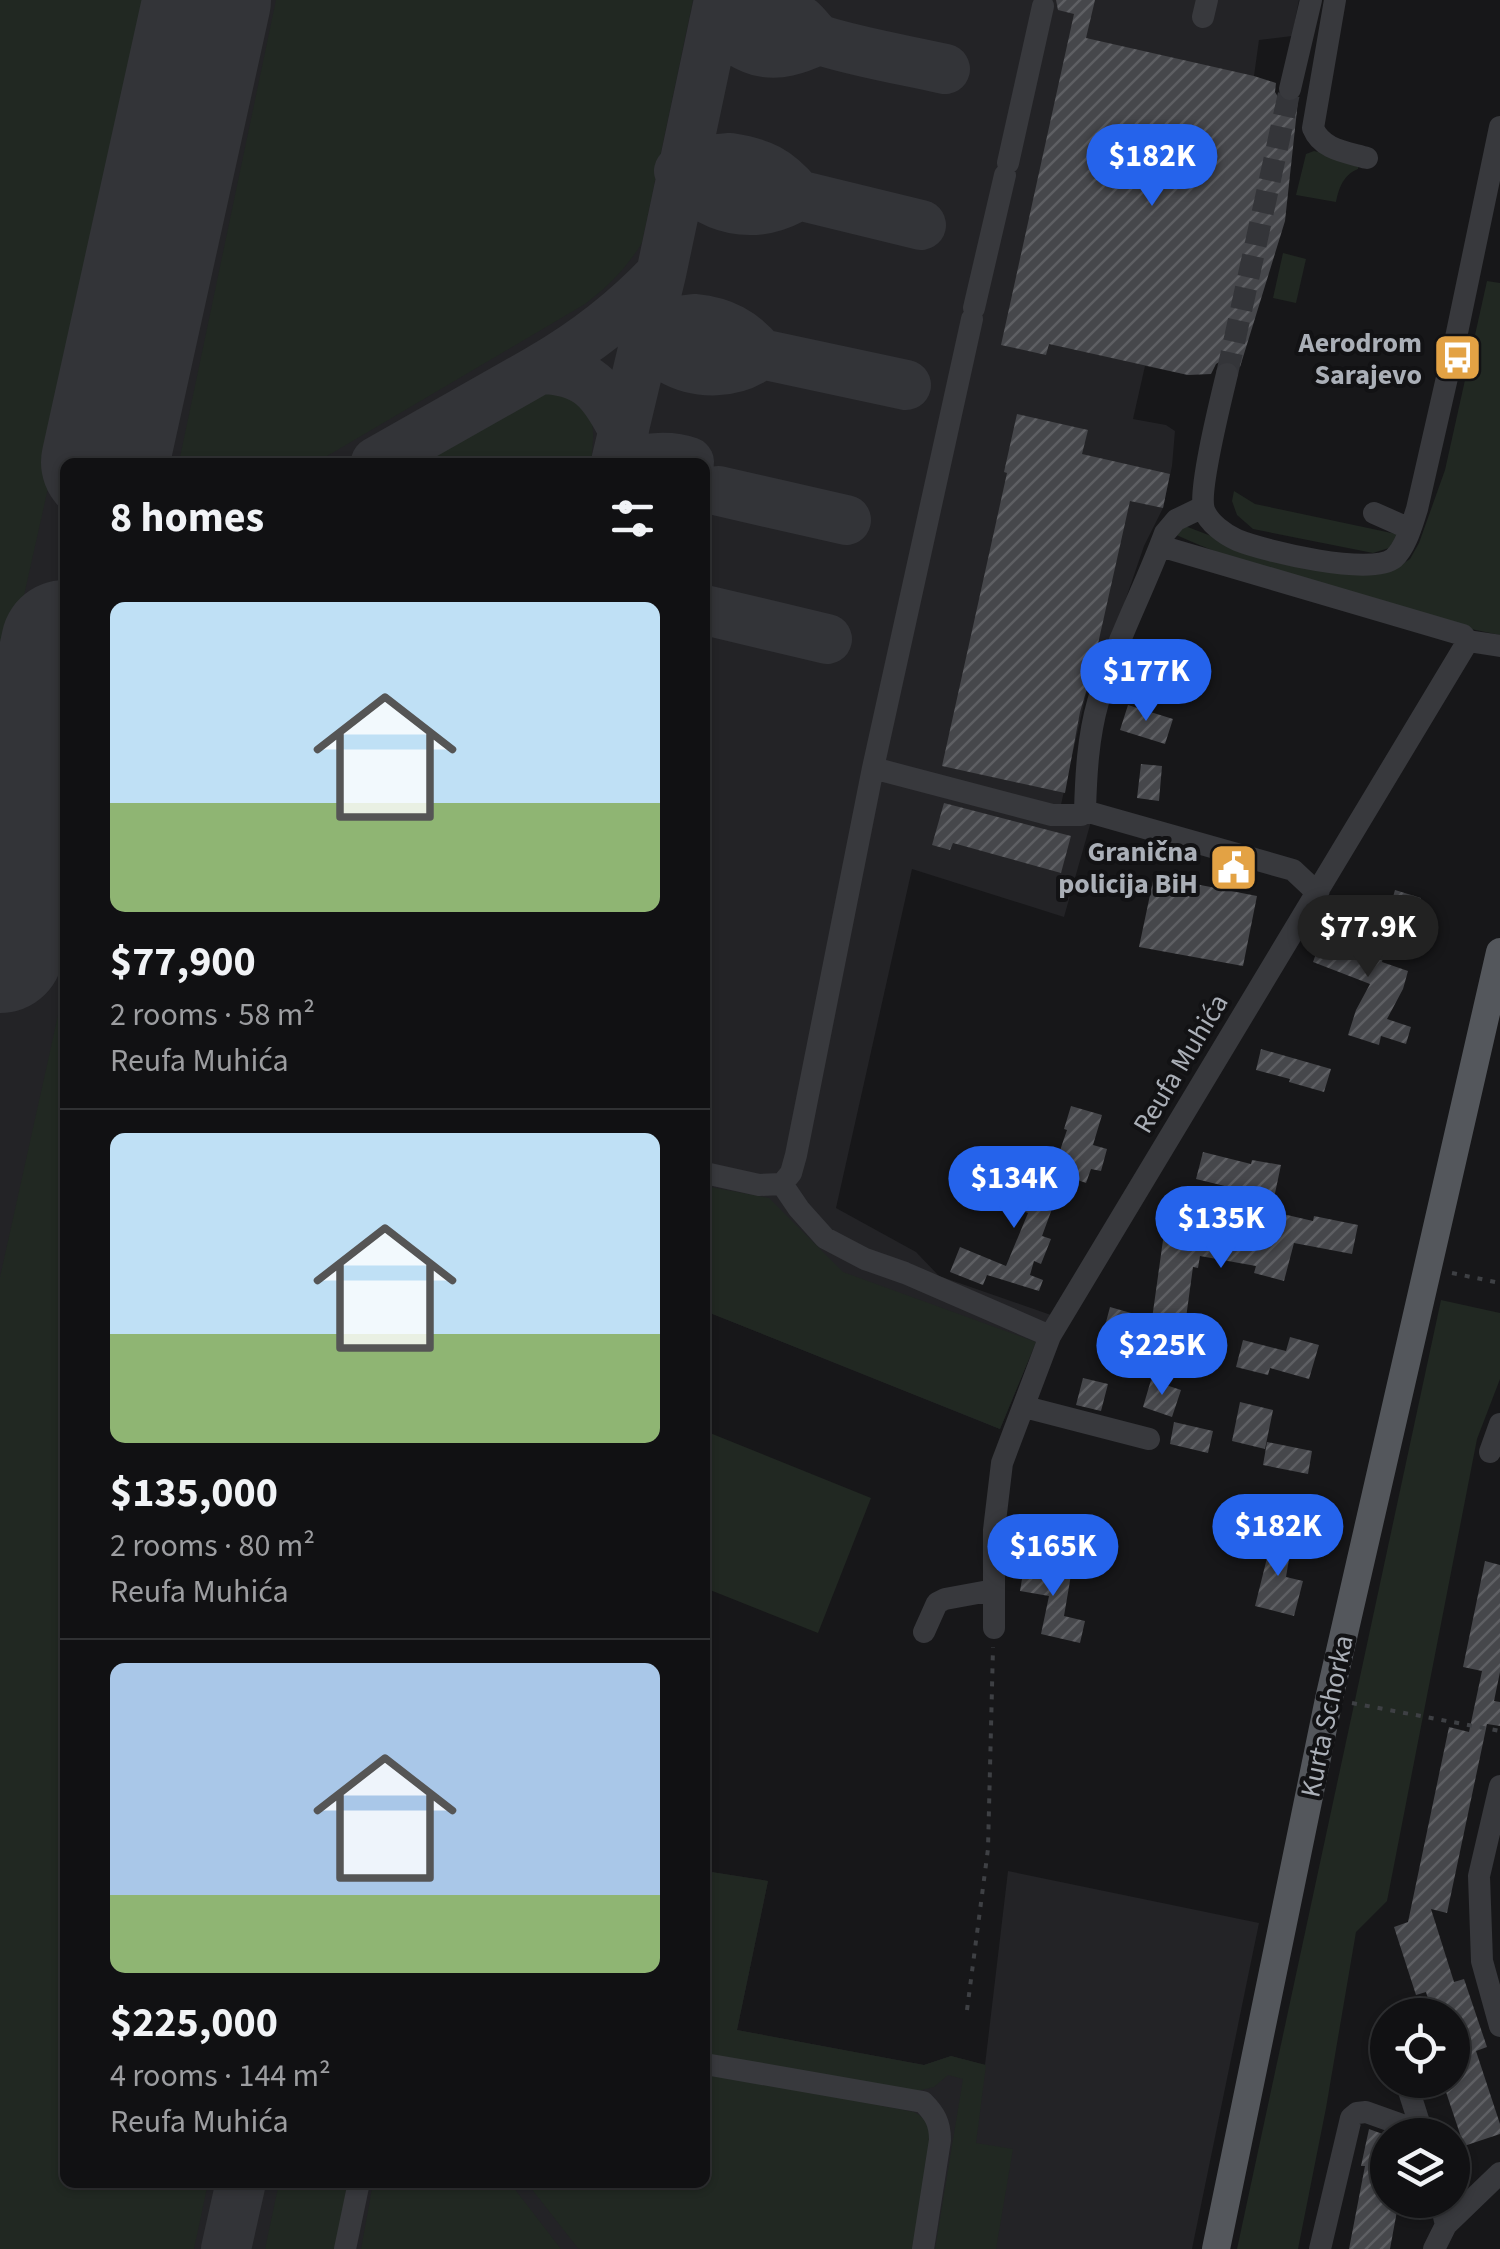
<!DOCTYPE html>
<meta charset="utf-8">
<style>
body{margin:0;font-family:"Source Sans 3",sans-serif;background:#1a1a1c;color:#f1f3f6;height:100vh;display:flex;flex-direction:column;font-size:38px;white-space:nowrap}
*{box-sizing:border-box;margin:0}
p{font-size:32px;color:#9c9da0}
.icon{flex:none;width:55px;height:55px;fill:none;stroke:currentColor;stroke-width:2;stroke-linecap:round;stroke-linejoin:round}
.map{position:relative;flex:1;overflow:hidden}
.details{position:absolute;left:60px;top:458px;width:650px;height:1730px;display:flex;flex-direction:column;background:#111113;border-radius:15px;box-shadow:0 2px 8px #0004,0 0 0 2px #303133}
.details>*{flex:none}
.buttons{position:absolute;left:1370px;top:1998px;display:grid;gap:20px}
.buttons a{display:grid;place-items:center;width:100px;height:100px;border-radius:50%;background:#111113;box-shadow:0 2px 8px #0004,0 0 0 2px #303133;font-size:50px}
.price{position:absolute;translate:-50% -85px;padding:0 22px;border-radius:35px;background:#2563eb;color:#fff;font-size:32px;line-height:65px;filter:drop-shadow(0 2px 5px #0008)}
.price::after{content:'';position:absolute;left:50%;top:60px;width:30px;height:22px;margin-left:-15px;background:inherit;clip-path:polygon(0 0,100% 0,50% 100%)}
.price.selected{background:#222;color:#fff}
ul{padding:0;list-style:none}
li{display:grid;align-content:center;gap:20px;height:530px;padding:0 50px}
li+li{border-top:2px solid #303133}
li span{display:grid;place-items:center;height:310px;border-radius:15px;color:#555}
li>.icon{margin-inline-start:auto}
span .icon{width:180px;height:180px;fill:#fffc;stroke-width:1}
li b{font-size:42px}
h2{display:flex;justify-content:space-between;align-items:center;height:120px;padding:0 50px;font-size:42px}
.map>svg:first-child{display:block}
.built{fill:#232326}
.grass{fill:#212822}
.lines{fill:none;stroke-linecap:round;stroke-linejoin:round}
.taxiway{stroke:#333438;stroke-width:50}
.runway{stroke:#333438;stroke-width:128}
.building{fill:url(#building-hatch)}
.minor-tunnel{stroke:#343539;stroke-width:22;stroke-dasharray:22 11;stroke-linecap:butt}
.path{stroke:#3e4044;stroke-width:4;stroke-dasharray:5 8;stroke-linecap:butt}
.minor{stroke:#38393d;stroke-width:22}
.major{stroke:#54575c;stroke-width:28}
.labels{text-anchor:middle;stroke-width:8;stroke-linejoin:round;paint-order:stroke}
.poi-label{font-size:28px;font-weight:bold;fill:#aaafb7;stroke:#121214;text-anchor:end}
.street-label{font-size:28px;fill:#aaafb7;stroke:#121214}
</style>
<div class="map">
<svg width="1500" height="2249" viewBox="0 0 1500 2249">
<defs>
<pattern id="building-hatch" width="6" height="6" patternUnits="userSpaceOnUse" patternTransform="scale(2.5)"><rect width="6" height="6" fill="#46474b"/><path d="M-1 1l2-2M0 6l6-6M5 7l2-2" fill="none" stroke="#5e5f63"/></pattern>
</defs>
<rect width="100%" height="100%" fill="#171719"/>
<path class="built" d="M0,0H1299L1292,36L1259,40L1254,76L1188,375L1145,366L1133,419L1166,425L1175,431L1172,466L1163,508L1144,546L1109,648L1096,651L1060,809L1092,818L1064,917L912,869L836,1208L916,1252L939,1276L1051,1315L1036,1342L1000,1429L705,1311V462H65V2182H705V1871L768,1881L737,2030L924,2065L951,2056L985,2065L1008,1871L1259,1923L1192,2249H0Z"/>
<path class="grass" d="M0,0H157L0,703Z
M276,0H693L642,243C627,267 608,287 585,304L317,462H179Z
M1314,151L1359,162L1358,169C1343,175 1339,188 1336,202L1296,195L1306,154Z
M1283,253L1306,259L1296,303L1273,298Z
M1487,281L1500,283V635C1389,613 1278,580 1174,534L1180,524L1268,558L1372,575L1393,570L1410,559L1419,543L1445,470Z
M555,390C598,398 595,427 591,462H425L532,396Z
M1234,491L1255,504L1401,535L1389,548L1373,553L1253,529L1237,515L1232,501Z
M65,984V2182L208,2183L194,2249H0V1277Z
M705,1186L769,1198L843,1272L1036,1342L1000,1429L705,1311Z
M1441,1300L1500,1313V1379L1477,1439L1387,1901L1356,1932L1326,2108L1298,2249H1237Z
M705,1431L871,1498L818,1633L705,1588Z
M705,1871L768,1881L737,2030L924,2065L951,2056L986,2065L976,2143L1013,2149L996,2249H935L963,2079L948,2075L934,2087L917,2091L705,2054Z
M705,2072L914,2112C921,2116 928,2121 930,2130C935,2155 917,2221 912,2249H580L577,2247L527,2183L705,2182Z
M279,2183H352L339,2249H265Z
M373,2183H510L561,2249H361Z"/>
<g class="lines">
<path class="taxiway" d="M818,40C772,62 752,55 714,23C741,6 774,0 801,21C809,28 814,38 823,41C862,53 905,60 945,69
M730,158C762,163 777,170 798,195C758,222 706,212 679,171L710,160Z
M798,195L921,225
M694,319C724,322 742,332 761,354C736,375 697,375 670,359C660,354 653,345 646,337L678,321Z
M761,354L906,385
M540,369C585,343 625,312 661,274
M117,407L118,462
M376,462L540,369C588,370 603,390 624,431
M616,462L661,274L719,0
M628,462C648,458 670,455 689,462
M719,491L846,520
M705,610L827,639
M24,830L65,739
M226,2249L241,2182"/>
<path class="runway" d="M105,462L207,0
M0,949L65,644"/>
</g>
<path class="building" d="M1056,0H1095L1086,38L1254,76L1276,83L1275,92L1280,100L1288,104L1298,101L1285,221L1240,367L1231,360L1224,359L1216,364L1211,374L1188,375L1049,344L1046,355L1001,345L1074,14L1058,10Z
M1017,414L1088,430L1082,454L1170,474L1163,508L1130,501L1091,675L1080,712L1065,793L942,766L1007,473L1004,472Z
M1128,705L1173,719L1165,744L1120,730Z
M1141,764L1162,766L1159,801L1137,798Z
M944,803L1071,836L1061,873L953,843L950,850L932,845Z
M1154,876L1257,896L1243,966L1139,947Z
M1395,890L1421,898L1411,932L1385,925Z
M1352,919L1390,929L1382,962L1408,971L1403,989L1387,1019L1411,1027L1406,1044L1381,1036L1379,1045L1348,1035L1356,1010L1370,984L1313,962L1322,937L1345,945Z
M1261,1049L1331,1069L1324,1092L1289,1082L1290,1079L1256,1070Z
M1071,1106L1102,1115L1093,1145L1107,1149L1101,1171L1091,1169L1086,1183L1053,1171L1067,1130L1064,1129Z
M1203,1152L1251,1164L1252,1160L1281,1165L1274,1198L1196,1179Z
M992,1166L1059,1190L1042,1236L1051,1239L1041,1264L1034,1261L1030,1275L1043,1280L1039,1291L987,1275L983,1285L950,1272L960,1247L1006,1266L1028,1213L982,1196Z
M1261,1209L1313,1221L1314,1216L1358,1225L1352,1254L1294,1243L1284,1281L1254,1273L1256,1266L1200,1256L1198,1268L1193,1267L1186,1318L1183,1317L1175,1352L1133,1343L1132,1349L1101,1341L1110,1307L1152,1319L1164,1233L1216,1243L1218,1235L1253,1241Z
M1290,1337L1319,1345L1309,1379L1270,1368L1268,1375L1236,1367L1243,1340L1286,1351Z
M1083,1378L1108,1384L1101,1411L1076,1405Z
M1151,1380L1181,1390L1172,1417L1143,1407Z
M1240,1402L1273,1410L1265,1449L1232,1441Z
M1174,1422L1213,1431L1208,1453L1170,1444Z
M1267,1442L1312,1451L1308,1474L1263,1465Z
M1266,1536L1292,1541L1286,1577L1303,1581L1294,1616L1255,1606L1268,1554L1263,1553Z
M1025,1561L1072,1569L1064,1616L1085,1621L1080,1643L1041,1634L1049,1596L1020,1591Z
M1485,1561L1500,1565V1672L1494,1701L1500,1702V1726L1487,1724L1447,1913L1431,1909L1454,1982L1464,1979L1487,2047L1476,2051L1500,2124V2134L1464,2146L1442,2080H1452V2015H1433L1426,1992L1416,1995L1394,1927L1408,1922L1449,1727L1469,1732L1482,1671L1463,1667Z
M1369,2129L1388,2136V2200H1399L1390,2249H1349L1365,2166H1361Z"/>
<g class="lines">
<path class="minor-tunnel" d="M1227,374L1290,89"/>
<path class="path" d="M1452,1273L1500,1283
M1352,1703L1500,1731
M967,2010L988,1849L993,1647"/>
<path class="minor" d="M1335,0L1313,128C1322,150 1346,152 1367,158
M1203,17L1207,0
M1290,89L1311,0
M1008,163L1043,6
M974,308L1005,175
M1227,374C1221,399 1198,491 1204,510C1209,523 1224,534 1237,540C1264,551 1372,577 1394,558C1406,547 1412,524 1417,509L1454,347L1500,127
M1374,513L1410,529
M1160,546L1463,635L1468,641
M873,768L972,319
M1085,811L1293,870L1310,886L1319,890
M705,1173L759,1185L782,1184
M1050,1336L905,1273L865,1259L825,1238L799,1209L782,1184L791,1173L796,1155L873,768L1052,815H1081L1085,811C1086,775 1088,737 1098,702C1115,643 1144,590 1165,533L1176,520L1203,507
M1025,1407L1149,1439
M1490,1452L1500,1424
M994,1628V1530L1002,1463L1050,1336L1468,641L1500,646
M924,1632L937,1603L945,1599L994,1590
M1500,1786L1479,1876L1482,1961L1500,2026
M705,2064L923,2102C935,2114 940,2123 940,2140L923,2249
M1408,2088L1423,2135
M1440,2200L1446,2225
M345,2249L359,2182
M1320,2249L1351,2118L1357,2113L1366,2112L1422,2132
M1434,2249L1446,2225L1500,2173"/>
<path class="major" d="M1216,2249L1329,1699L1500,952"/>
</g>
<defs>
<symbol id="bus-square" viewBox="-11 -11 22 22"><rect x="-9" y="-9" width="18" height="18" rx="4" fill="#e3a244" stroke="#121214"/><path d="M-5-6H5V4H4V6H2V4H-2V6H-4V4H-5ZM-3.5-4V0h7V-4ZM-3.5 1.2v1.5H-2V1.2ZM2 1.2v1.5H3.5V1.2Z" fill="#fff"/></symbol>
<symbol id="civic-square" viewBox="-11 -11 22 22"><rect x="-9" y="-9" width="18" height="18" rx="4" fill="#e3a244" stroke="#121214"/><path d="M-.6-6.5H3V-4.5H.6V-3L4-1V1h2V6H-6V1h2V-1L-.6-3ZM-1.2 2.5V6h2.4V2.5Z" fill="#fff"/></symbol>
</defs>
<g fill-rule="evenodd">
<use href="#bus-square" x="1430" y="330" width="55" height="55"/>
<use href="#civic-square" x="1206" y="840" width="55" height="55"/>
</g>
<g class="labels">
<g class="poi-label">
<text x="1422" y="352">Aerodrom<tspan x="1422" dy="32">Sarajevo</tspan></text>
<text x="1198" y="861">Granična<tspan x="1198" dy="32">policija BiH</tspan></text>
</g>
<g class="street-label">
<text transform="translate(1180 1063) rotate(-59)" y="10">Reufa Muhića</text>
<text transform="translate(1326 1716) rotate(-78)" y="10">Kurta Schorka</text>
</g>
</g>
</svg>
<div class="buttons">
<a><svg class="icon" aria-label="locate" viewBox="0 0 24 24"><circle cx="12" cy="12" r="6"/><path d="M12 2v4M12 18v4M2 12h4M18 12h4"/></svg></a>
<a><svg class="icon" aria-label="layers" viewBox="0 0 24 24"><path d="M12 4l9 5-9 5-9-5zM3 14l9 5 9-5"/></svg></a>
</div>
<b class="price" style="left:1152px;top:209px">$182K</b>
<b class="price" style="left:1146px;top:724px">$177K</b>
<b class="price selected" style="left:1368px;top:980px">$77.9K</b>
<b class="price" style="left:1014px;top:1231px">$134K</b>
<b class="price" style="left:1221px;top:1271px">$135K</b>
<b class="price" style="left:1162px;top:1398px">$225K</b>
<b class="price" style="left:1278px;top:1579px">$182K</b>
<b class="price" style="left:1053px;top:1599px">$165K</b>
<section class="details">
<h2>8 homes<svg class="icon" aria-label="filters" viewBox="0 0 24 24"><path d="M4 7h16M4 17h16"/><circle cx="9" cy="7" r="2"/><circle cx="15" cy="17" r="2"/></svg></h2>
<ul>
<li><span style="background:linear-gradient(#bfe0f5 65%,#8fb573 0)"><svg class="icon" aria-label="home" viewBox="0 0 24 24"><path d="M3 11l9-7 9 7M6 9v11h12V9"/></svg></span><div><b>$77,900</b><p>2 rooms · 58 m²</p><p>Reufa Muhića</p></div></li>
<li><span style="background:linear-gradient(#bfe0f5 65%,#8fb573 0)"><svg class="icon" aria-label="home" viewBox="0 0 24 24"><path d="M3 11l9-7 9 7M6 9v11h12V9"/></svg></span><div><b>$135,000</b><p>2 rooms · 80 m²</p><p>Reufa Muhića</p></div></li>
<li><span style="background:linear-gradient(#a9c7e8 75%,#8fb573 0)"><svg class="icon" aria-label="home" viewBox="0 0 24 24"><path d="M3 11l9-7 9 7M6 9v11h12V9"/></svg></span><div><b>$225,000</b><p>4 rooms · 144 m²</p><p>Reufa Muhića</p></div></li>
</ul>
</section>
</div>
